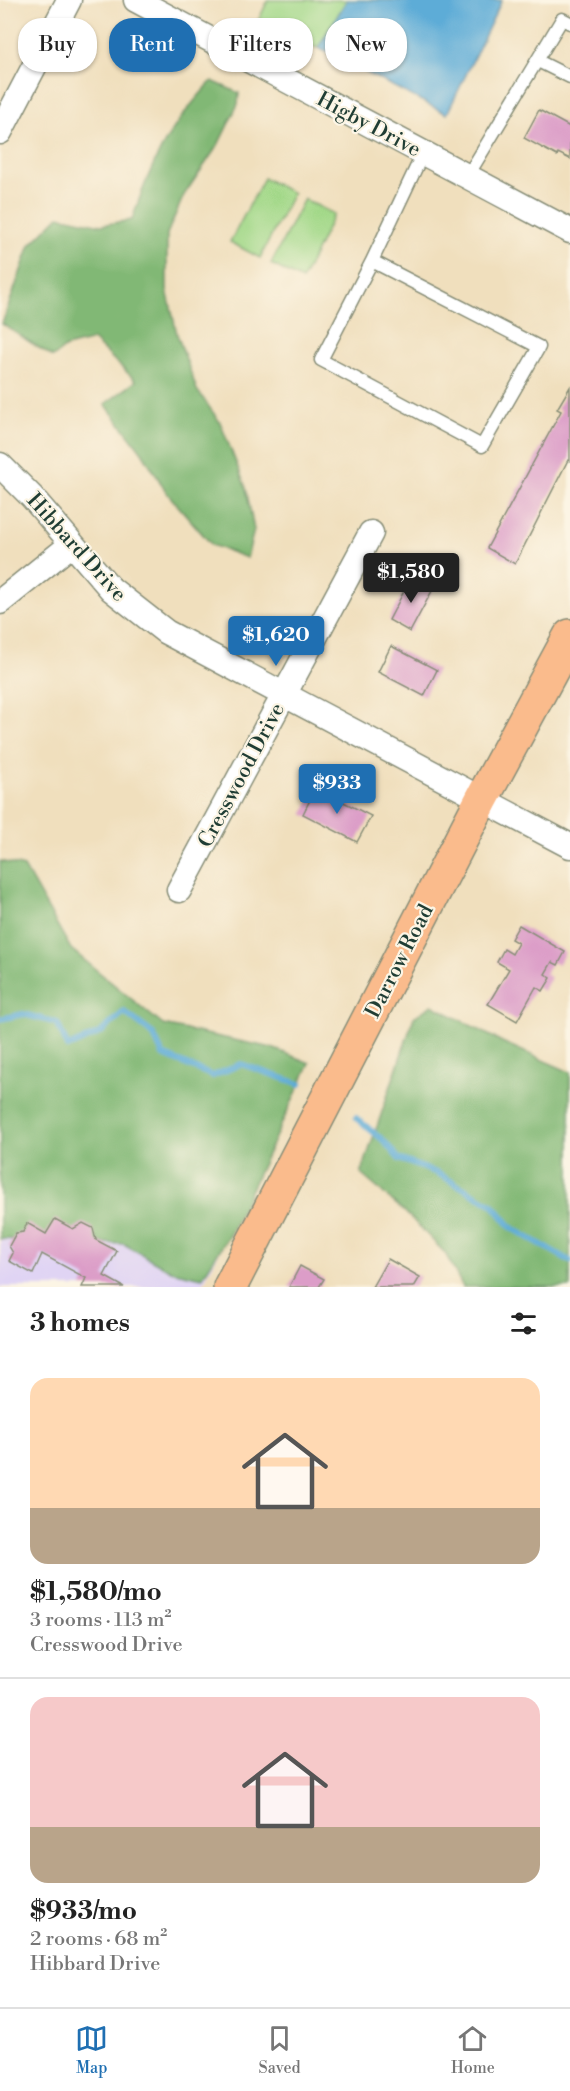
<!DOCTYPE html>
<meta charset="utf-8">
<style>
body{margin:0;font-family:"Libre Bodoni",serif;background:#f2f2f2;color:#222;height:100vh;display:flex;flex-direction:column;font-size:22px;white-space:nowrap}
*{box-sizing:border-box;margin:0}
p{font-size:20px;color:#767676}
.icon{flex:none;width:33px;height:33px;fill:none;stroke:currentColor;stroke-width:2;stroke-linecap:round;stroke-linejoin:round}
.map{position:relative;height:1287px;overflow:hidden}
.drawer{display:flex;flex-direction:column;background:#fff;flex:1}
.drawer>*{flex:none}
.guide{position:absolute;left:18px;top:18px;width:534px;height:54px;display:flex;gap:12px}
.price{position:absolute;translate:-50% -51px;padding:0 14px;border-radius:6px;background:#1f6fb2;color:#fff;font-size:20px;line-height:39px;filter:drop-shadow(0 2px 3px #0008)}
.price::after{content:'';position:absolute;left:50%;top:36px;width:18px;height:14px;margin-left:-9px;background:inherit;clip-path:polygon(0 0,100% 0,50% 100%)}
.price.active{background:#222;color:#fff}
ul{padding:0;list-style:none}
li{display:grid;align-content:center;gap:12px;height:318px;padding:0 30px}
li+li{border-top:2px solid #e0e0e0}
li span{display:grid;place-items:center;height:186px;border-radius:18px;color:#555}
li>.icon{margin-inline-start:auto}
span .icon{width:108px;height:108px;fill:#fffc;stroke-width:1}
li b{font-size:26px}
h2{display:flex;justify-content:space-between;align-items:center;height:72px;padding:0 30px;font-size:26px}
.pill{padding:0 21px;border-radius:24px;background:#fff;box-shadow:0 2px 4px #0004;font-size:21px;line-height:54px}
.pill.active{background:#1f6fb2;color:#fff}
.dock{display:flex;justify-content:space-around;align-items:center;height:84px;border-top:2px solid #e0e0e0;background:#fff;font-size:16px;color:#767676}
.dock a{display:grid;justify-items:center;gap:3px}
.dock .active{color:#1f6fb2}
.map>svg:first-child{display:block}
.built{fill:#e0d4f4}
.green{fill:#a2d888;stroke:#608a5e;stroke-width:1.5}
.forest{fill:#81b874;stroke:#507a54;stroke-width:1.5}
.water{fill:#5dacd7;stroke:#3e7486;stroke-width:1.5}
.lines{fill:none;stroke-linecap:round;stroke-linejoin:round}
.stream{stroke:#5dacd7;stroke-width:6}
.building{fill:#dc9dc8}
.service-casing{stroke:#888e78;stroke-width:15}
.minor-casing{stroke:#888e78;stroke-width:27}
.primary-casing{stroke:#888e78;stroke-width:36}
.service{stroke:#fff;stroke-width:12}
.minor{stroke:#fff;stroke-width:24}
.primary{stroke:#fabb8c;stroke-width:33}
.labels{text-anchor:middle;stroke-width:4.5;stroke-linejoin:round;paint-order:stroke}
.street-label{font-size:21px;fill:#1f3d34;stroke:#fcf5e5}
</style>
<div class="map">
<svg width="570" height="1287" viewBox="0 0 570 1287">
<rect width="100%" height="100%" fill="#fcf5e5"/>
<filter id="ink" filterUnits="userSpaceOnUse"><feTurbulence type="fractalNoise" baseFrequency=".0167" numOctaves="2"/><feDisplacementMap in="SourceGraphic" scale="12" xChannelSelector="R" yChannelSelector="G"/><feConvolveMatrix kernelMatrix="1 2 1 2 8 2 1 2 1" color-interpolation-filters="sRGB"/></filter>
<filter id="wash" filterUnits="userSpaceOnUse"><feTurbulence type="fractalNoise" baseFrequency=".008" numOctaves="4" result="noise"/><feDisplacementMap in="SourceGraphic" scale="24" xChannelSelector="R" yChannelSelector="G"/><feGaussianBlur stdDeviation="1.35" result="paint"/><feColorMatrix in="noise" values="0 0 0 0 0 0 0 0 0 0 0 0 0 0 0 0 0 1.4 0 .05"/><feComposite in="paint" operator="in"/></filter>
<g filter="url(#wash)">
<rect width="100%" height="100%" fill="#f0dfbd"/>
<path class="built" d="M0,1235L225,1242L201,1287H0Z"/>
<path class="green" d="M268,0H347L318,48L254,30Z
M264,178L293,193L260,258L230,242Z
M304,199L334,214L302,280L271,264Z"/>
<path class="forest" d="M212,81L239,93L238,104L218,145L184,195L167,234V290L177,334L197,390L220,422L246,488L254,530L247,558L212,545L167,493L142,452L105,404L136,381L93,340L66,347L53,357L2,324L30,245L59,216L101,225L132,220C152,160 168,128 212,81Z
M0,861L24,867L71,949L163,1025L272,1048L310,1063L230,1234L202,1278L171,1271L124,1244L0,1239Z
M432,1005L502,1042L570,1072V1287H463L445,1253L405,1212L361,1174L414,1017Z"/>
<path class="water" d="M347,0H502L447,114L318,48Z"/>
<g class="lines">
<path class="stream" d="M0,1019L23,1014L57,1023L68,1047L100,1033L124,1012L153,1034L163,1055L213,1076L241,1064L300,1084
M356,1118L383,1140L399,1159L437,1173L493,1205L512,1228L570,1261"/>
</g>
<g id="blocks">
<path class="building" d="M539,110L570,127V159L558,153L557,156L524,138Z
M570,387V461L568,460L515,564L487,548L561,411L557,409Z
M412,576L434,587L410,632L389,620Z
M391,646L437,670L424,696L378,672Z
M316,788L371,816L357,842L303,814Z
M519,925L565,952L558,965L552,962L545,974L551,978L543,991L536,987L517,1021L488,1004L509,969L497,962L504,949L512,954L518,943L511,939Z
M55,1219L73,1229L83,1223L93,1228L96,1240L117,1251L104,1276L124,1287H82L86,1278L42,1254L33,1274L9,1261L13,1253L9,1246L16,1233L23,1232L27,1223L46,1234Z
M388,1259L420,1277L414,1287H372Z
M300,1266L324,1279L319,1287H289Z"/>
</g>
</g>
<g filter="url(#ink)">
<use href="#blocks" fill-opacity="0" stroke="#888e78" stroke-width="1.5"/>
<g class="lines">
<defs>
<path id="service" d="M538,61L570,77
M467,177L562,19L570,23
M372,261L321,360L482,446L539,347L372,261L423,153"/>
<path id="minor" d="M136,0L570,231
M0,132L69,0
M0,465L32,497L111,589L166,632L570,846
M0,602L72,544
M179,890L371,533"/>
<path id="primary" d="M230,1287L482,799L570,636"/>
</defs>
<use href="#service" class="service-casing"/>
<use href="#minor" class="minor-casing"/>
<use href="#primary" class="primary-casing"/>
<use href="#service" class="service"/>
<use href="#minor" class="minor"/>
<use href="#primary" class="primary"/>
</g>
</g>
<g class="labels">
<g class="street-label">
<text transform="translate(369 124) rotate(28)" y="7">Higby Drive</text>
<text transform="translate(77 547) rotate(48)" y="7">Hibbard Drive</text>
<text transform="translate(241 775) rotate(-62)" y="7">Cresswood Drive</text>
<text transform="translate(399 961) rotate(-63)" y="7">Darrow Road</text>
</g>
</g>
</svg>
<b class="price active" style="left:411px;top:604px">$1,580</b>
<b class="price" style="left:276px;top:667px">$1,620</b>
<b class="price" style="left:337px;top:815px">$933</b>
<div class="guide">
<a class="pill">Buy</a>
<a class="pill active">Rent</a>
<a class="pill">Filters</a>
<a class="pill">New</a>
</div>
</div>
<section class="drawer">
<h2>3 homes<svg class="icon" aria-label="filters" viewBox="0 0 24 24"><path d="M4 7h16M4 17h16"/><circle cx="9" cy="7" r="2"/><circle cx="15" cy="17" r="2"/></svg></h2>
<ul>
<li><span style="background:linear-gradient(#ffd9b3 70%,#b9a48a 0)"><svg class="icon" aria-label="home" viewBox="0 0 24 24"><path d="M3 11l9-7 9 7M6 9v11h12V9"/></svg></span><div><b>$1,580/mo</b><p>3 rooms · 113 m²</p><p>Cresswood Drive</p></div></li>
<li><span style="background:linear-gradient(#f6c9c9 70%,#b9a48a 0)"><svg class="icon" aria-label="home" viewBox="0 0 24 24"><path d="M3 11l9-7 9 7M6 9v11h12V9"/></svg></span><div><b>$933/mo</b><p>2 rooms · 68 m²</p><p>Hibbard Drive</p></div></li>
</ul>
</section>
<nav class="dock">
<a class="active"><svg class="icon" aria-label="map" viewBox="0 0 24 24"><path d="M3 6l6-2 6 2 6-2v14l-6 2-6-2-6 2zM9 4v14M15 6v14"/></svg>Map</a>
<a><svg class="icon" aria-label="saved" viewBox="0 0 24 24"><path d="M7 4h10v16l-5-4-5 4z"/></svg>Saved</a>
<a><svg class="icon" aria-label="home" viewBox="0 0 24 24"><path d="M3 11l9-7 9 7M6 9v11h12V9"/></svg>Home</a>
</nav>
